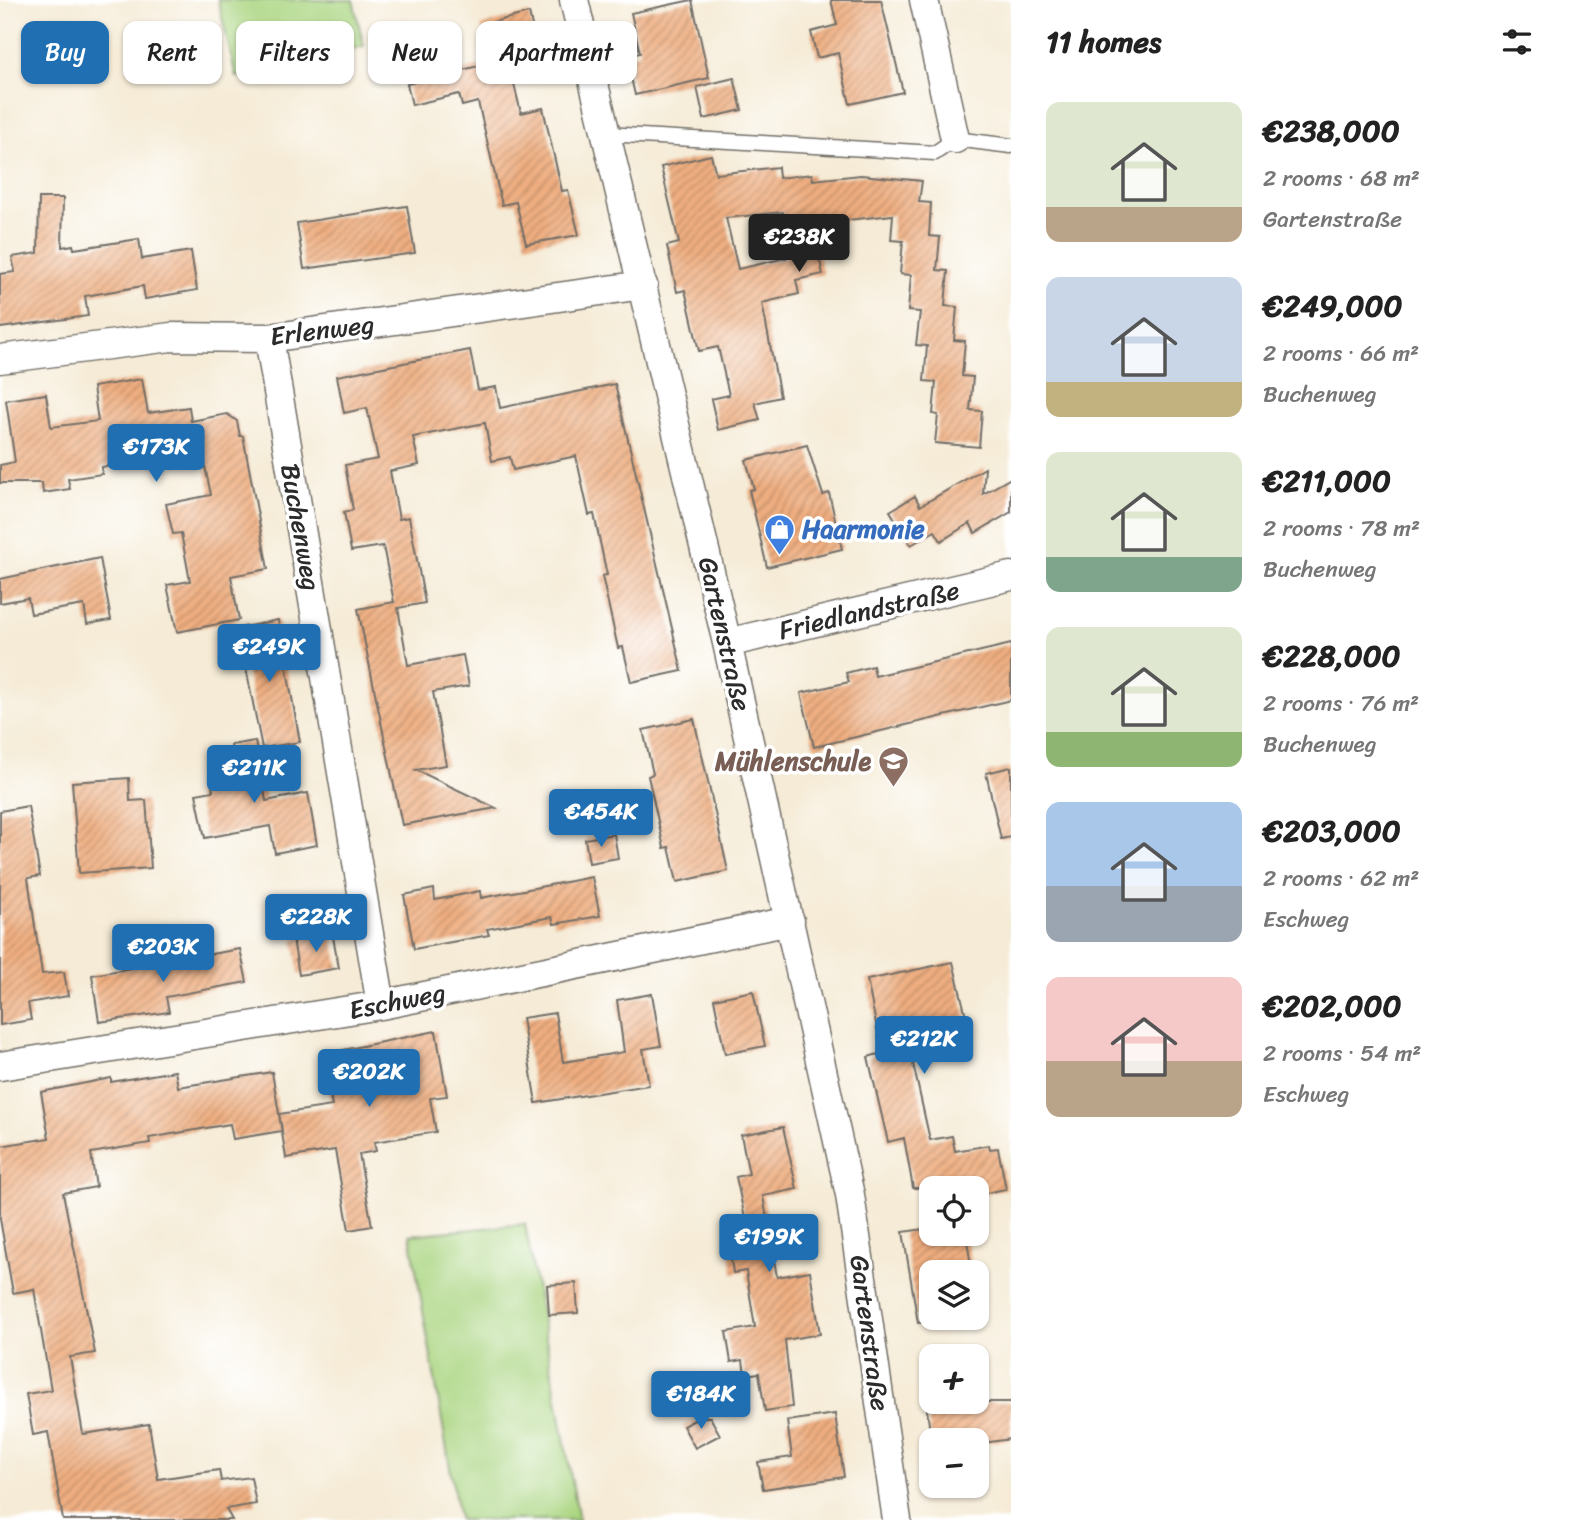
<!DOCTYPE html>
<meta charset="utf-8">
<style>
body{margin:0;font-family:Sriracha,sans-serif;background:#f6f6f6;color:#222;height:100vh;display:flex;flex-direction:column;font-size:26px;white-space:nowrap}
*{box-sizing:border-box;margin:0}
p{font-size:23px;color:#767676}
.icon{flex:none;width:38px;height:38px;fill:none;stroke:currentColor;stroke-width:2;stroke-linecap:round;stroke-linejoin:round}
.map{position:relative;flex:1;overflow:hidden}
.panel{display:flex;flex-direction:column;background:#fff;width:560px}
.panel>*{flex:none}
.banner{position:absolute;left:21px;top:21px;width:665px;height:63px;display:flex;gap:14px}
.fabs{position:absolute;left:919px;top:1176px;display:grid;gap:14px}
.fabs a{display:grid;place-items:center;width:70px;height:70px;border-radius:14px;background:#fff;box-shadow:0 2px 5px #0004;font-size:35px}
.price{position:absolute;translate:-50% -60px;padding:0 16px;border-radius:7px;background:#1f6fb2;color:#fff;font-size:23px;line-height:46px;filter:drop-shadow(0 2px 4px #0008)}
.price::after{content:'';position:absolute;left:50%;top:42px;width:21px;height:16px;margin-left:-10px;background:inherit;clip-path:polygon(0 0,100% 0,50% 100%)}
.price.on{background:#222;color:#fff}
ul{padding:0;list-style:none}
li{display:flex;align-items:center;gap:21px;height:175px;padding:0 35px}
li span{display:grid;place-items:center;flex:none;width:196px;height:140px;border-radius:14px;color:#555}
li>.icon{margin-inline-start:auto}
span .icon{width:84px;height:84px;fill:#fffc;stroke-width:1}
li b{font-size:30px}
h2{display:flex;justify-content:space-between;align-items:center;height:84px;padding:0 35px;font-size:30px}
.pill{padding:0 24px;border-radius:14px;background:#fff;box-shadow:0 2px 5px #0004;font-size:24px;line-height:63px}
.pill.on{background:#1f6fb2;color:#fff}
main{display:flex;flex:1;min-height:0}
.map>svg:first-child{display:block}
.grass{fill:#aad581;stroke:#6a8056;stroke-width:2}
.building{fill:url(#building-hatch);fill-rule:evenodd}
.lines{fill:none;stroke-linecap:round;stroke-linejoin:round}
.service-casing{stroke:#726e67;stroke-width:17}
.minor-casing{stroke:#726e67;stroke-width:31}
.service{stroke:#fff;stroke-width:14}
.minor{stroke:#fff;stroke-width:28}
.labels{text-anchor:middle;stroke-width:7;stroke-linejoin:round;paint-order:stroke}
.street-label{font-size:26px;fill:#2b2b2b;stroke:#fff}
.shop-label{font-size:26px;font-weight:bold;fill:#366cbe;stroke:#fff;text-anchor:start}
.education-label{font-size:26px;font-weight:bold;fill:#785e54;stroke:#fff;text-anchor:end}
</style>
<main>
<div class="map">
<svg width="1011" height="1520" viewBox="0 0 1011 1520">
<defs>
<pattern id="building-hatch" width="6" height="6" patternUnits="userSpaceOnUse" patternTransform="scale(1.75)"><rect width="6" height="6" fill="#efae80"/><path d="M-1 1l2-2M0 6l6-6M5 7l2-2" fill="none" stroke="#c28e69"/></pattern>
</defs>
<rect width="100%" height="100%" fill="#fff"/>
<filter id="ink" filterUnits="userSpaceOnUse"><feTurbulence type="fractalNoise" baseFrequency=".0143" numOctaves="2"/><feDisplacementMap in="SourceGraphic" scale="14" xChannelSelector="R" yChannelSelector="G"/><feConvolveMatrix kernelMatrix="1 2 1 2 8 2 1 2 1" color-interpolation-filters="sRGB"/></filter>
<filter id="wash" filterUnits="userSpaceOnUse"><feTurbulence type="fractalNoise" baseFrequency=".00686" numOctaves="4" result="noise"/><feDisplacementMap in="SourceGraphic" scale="28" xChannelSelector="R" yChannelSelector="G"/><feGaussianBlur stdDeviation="1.57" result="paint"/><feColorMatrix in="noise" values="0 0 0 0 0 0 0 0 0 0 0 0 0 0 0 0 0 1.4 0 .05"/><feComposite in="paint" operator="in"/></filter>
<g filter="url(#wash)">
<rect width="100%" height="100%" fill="#f5ebd6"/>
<path class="grass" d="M218,0H353L364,46L236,77Z
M525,1224L579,1520H459L410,1235Z"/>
<g id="blocks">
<path class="building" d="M692,0L709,78L635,95L626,56L640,53L631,13Z
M831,0H881L903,92L850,104L838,53L817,58L811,32L837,25Z
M529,13L538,51L508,59L521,113L543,108L562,191L568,190L579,235L526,244L516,202L502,205L478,102L462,106L459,94L412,105L407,84L490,63L481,25Z
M101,41L103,64L76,67L74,44Z
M734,78L742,110L704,119L697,87Z
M711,155L716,174L778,167L779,178L812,174L813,180L861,175L922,181L919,202L931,203L929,236L940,237L937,270L948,271L945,306L957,307L954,340L965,341L962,376L973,377L970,410L982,411L979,447L935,443L938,415L933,414L936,382L924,381L927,346L916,345L920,312L908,311L911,275L900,274L903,241L891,240L893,215L811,224L823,274L796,280L799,294L762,303L780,397L755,403L760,420L718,430L711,399L729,395L718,347L699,351L685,290L677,292L667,246L679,243L661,167ZM783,212L786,258L738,269L726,218Z
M39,198H63L62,247L73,245L74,249L139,239L142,259L191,251L197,290L145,299L143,286L85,296L88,316L0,328V274L15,272L12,257L38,253Z
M407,206L415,253L304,269L297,223Z
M470,350L478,390L496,387L500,408L615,384L682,671L631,682L623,647L618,648L602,576L607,575L594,514L589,515L576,456L513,470L510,457L492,461L485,423L413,437L419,465L390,471L399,519L409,517L425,603L398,608L408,665L463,655L469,686L433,692L446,765L416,770L496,808L402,825L358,609L394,602L383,546L351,551L344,512L353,510L345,465L378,459L367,408L344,413L337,376Z
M142,379L148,413L189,407L191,421L227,414L237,421L240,436H243L268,569L231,576L239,620L177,632L167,585L190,581L181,533L173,534L166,504L211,495L202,452L101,467L102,474L68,479L70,489L43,493L42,483H0V465L15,462L6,400L46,394L51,427L98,421L93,387Z
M807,445L823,495L829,493L842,549L767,567L749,490L754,489L746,460Z
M985,468L983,494L1011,478V512L975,533L970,523L941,541L935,531L911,545L890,511L915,496L920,506Z
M100,558L111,620L87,624L84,605L31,614L28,598L0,603V579Z
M278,620L300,742L262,748L238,628Z
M1011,644V700L814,747L801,693L849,682L846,673L873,666L875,676Z
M694,719L728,871L677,882L669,847L664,848L648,776L653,774L643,730Z
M255,741L266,801L308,793L317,845L275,853L270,826L205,838L196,794L213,791L210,774L235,770L231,745Z
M1011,767V837L1001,839L986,773Z
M129,778L130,801L146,800L151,868L79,873L72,782Z
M28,806L40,876L28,878L42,974L64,972L68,996L28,1003L31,1020L0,1025V811Z
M614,834L618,858L589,863L585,839Z
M592,877L600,916L554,924L552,917L487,929L489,935L414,949L404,895L434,889L435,900L480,891L481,898Z
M332,932L339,968L299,975L293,939Z
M240,949L247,982L166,997L169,1012L99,1022L92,975Z
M953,962L971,1037L910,1050L930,1140L952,1136L955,1151L989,1145L990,1149L998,1148L1006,1189L976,1195V1188H913L904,1138L888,1142L868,1057L882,1053L867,980Z
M753,991L765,1046L725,1054L714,999Z
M652,994L661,1046L643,1049L649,1085L536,1103L522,1018L555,1013L563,1062L624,1052L617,1000Z
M436,1031L447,1096L430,1098L436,1132L374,1142L376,1151L359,1154L372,1226L349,1230L335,1150L286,1158L279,1114L332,1106L323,1054Z
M175,1071L178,1087L272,1072L282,1131L233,1139L230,1124L149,1138L150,1143L91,1153L96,1187L63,1193L95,1353L70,1357L83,1434L149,1424L158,1479L219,1470L221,1481L251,1477L256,1504L226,1509L232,1520H63L48,1432L33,1435L26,1394L51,1390L34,1289L13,1293L0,1219V1146L49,1138L41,1092L111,1078V1082Z
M783,1127L797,1189L763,1196L777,1277L810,1271L820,1334L785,1340L792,1407L765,1411L759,1373L745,1375L743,1360L731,1362L726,1332L755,1327L746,1271L733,1273L729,1245L750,1241L736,1177L749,1174L741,1135Z
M931,1228V1234H966L972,1272H931V1322L918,1323L903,1232Z
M576,1283L578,1313L549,1315L547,1285Z
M926,1402H1011V1439L976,1444V1440H931Z
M835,1414L844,1477L763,1489L758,1462L792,1457L787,1421Z
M700,1417H710L720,1435L695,1448L683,1426Z"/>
</g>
</g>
<g filter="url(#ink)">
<use href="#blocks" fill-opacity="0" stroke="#726e67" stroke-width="2"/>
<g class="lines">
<defs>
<path id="service" d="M606,134L935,153L955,139L1011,146"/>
<path id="minor" d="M574,0L727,643L850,1195L897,1520
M924,0L955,139
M269,338L381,1005
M0,359L171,337L269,338L643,285
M727,643L1011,576
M0,1066L381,1005L790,921"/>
</defs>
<use href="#service" class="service-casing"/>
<use href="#minor" class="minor-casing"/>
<use href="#service" class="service"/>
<use href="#minor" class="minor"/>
</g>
</g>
<defs>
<symbol id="shop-pin" viewBox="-11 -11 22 30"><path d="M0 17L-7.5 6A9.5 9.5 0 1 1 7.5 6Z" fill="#3f7fe0" stroke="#fff"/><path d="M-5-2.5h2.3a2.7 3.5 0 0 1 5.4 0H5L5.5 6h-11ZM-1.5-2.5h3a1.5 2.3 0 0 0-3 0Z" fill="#fff"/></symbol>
<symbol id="school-pin" viewBox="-11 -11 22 30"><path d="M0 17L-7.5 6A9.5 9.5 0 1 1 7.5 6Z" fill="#8d6e63" stroke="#fff"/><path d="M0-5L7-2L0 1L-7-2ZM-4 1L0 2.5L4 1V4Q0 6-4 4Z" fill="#fff"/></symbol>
</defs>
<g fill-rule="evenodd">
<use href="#shop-pin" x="762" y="512" width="35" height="47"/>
<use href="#school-pin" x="876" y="744" width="35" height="47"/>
</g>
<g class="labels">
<g class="street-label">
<text transform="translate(322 330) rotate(-7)" y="9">Erlenweg</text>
<text transform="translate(301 527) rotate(80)" y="9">Buchenweg</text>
<text transform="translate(869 610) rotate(-13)" y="9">Friedlandstraße</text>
<text transform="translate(725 634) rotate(77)" y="9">Gartenstraße</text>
<text transform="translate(397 1001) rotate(-11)" y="9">Eschweg</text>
<text transform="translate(870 1333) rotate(82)" y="9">Gartenstraße</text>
</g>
<g class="shop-label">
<text x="802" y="538">Haarmonie</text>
</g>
<g class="education-label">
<text x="871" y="770">Mühlenschule</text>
</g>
</g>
</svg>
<div class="fabs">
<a><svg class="icon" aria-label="locate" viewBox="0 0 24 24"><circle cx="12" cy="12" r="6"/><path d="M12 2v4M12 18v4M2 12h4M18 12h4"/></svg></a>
<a><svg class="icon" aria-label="layers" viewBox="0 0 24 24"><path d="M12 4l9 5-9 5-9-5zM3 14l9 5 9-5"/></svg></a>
<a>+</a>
<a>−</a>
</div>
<b class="price on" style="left:799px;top:274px">€238K</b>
<b class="price" style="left:156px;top:484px">€173K</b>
<b class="price" style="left:269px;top:684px">€249K</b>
<b class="price" style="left:254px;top:805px">€211K</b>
<b class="price" style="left:601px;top:849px">€454K</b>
<b class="price" style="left:316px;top:954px">€228K</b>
<b class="price" style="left:163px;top:984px">€203K</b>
<b class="price" style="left:924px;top:1076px">€212K</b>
<b class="price" style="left:369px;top:1109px">€202K</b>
<b class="price" style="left:769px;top:1274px">€199K</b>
<b class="price" style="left:701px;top:1431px">€184K</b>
<div class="banner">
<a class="pill on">Buy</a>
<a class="pill">Rent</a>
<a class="pill">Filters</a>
<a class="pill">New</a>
<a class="pill">Apartment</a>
</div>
</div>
<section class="panel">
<h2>11 homes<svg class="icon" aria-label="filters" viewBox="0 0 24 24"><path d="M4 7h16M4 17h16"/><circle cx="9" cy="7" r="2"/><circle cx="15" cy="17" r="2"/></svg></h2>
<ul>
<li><span style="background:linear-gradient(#dfe7d0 75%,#b9a48a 0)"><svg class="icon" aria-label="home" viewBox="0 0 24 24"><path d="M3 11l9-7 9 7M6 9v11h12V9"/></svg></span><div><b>€238,000</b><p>2 rooms · 68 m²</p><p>Gartenstraße</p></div></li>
<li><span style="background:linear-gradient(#c9d6e8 75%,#c2b280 0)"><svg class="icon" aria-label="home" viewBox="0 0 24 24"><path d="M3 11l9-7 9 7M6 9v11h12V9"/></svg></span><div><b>€249,000</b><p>2 rooms · 66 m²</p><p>Buchenweg</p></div></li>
<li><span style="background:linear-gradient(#dfe7d0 75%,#7fa58c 0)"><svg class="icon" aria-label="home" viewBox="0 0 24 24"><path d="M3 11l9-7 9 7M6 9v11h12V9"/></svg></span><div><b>€211,000</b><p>2 rooms · 78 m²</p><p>Buchenweg</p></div></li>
<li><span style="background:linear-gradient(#dfe7d0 75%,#8fb573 0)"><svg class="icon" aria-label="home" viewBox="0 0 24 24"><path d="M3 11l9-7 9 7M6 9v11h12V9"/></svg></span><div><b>€228,000</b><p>2 rooms · 76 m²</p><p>Buchenweg</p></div></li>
<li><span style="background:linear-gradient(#a9c7e8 60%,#9aa5b1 0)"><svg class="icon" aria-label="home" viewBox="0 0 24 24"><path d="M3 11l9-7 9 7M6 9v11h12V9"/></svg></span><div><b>€203,000</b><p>2 rooms · 62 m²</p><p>Eschweg</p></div></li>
<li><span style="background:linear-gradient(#f6c9c9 60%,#b9a48a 0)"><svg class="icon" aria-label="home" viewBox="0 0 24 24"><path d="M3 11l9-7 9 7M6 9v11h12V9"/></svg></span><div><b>€202,000</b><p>2 rooms · 54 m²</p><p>Eschweg</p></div></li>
</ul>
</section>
</main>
